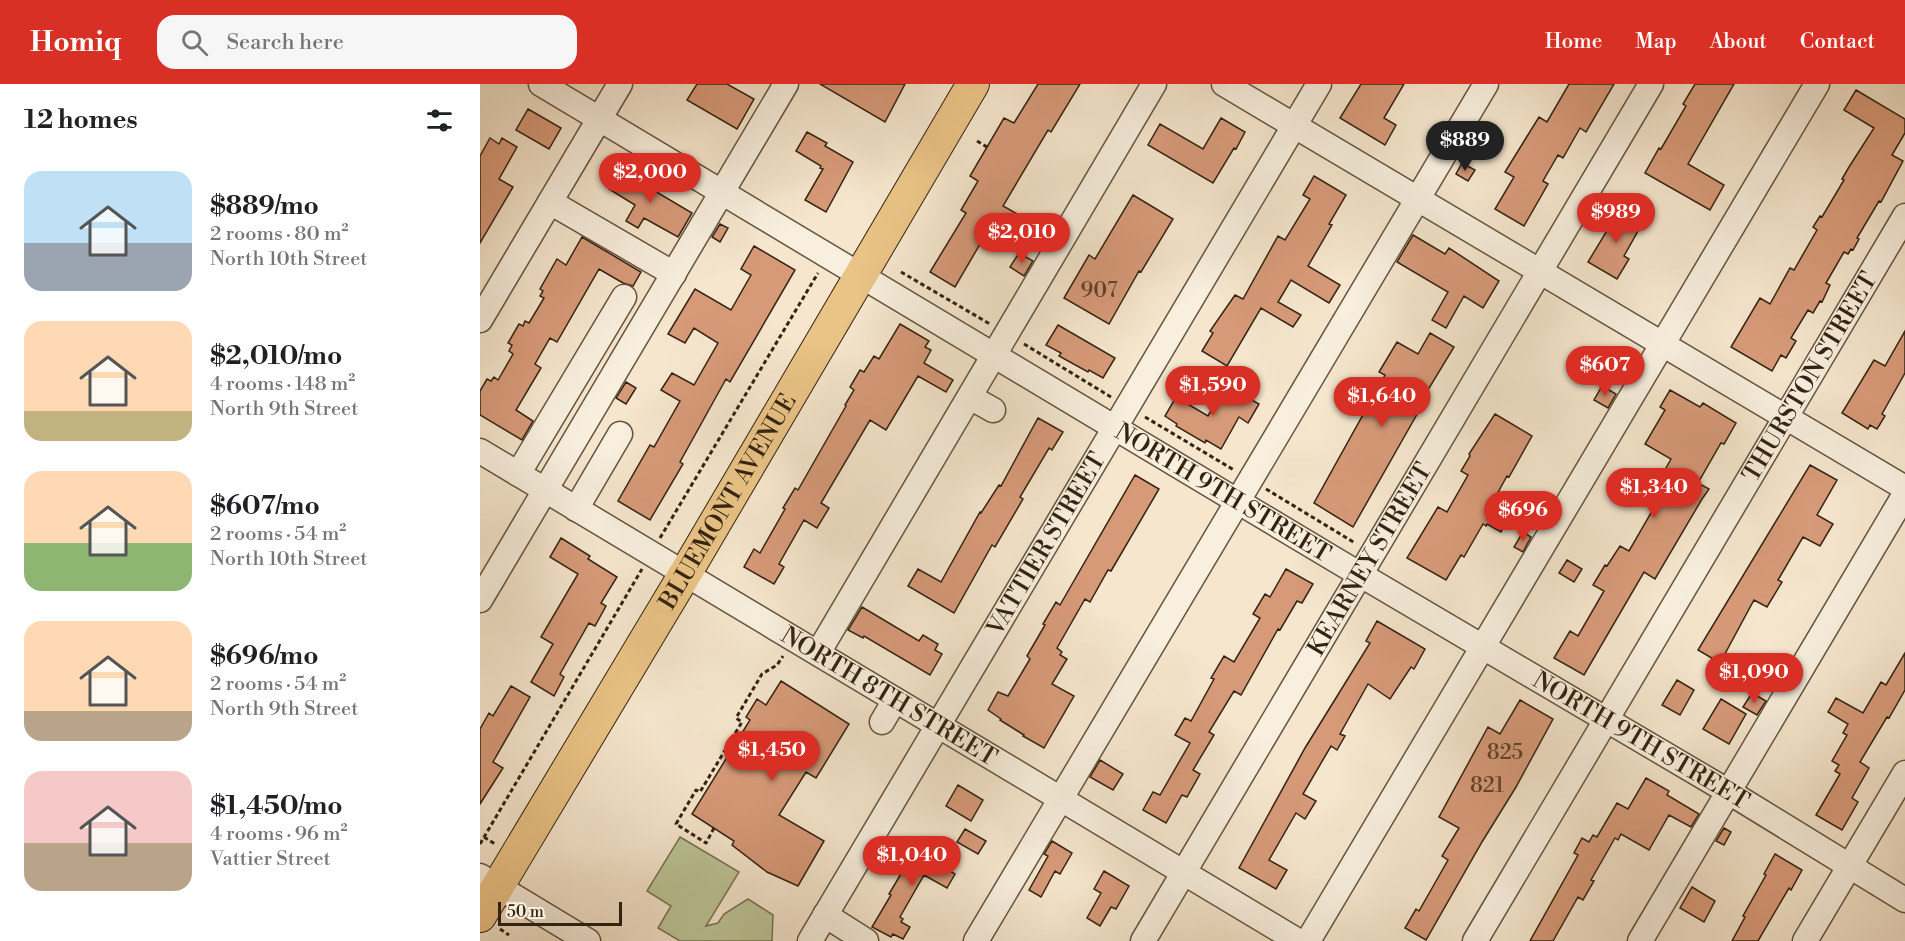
<!DOCTYPE html>
<meta charset="utf-8">
<style>
body{margin:0;font-family:"Libre Bodoni",serif;background:#f6f6f6;color:#202124;height:100vh;display:flex;flex-direction:column;font-size:22px;white-space:nowrap}
*{box-sizing:border-box;margin:0}
p{font-size:20px;color:#757577}
.icon{flex:none;width:33px;height:33px;fill:none;stroke:currentColor;stroke-width:2;stroke-linecap:round;stroke-linejoin:round}
.map{position:relative;flex:1;overflow:hidden}
.side{display:flex;flex-direction:column;background:#fff;width:480px}
.side>*{flex:none}
.scale{position:absolute;left:18px;bottom:15px;width:124px;box-sizing:border-box;padding-left:6px;border:3px solid #332311;border-top:0;font-size:16px;line-height:21px;white-space:nowrap;color:#332311;-webkit-text-stroke:4px #f8efde;paint-order:stroke}
.price{position:absolute;translate:-50% -51px;padding:0 14px;border-radius:21px;background:#d93025;color:#fff;font-size:20px;line-height:39px;filter:drop-shadow(0 2px 3px #0008)}
.price::after{content:'';position:absolute;left:50%;top:36px;width:18px;height:14px;margin-left:-9px;background:inherit;clip-path:polygon(0 0,100% 0,50% 100%)}
.price.active{background:#222;color:#fff}
ul{padding:0;list-style:none}
li{display:flex;align-items:center;gap:18px;height:150px;padding:0 24px}
li span{display:grid;place-items:center;flex:none;width:168px;height:120px;border-radius:18px;color:#555}
li>.icon{margin-inline-start:auto}
span .icon{width:72px;height:72px;fill:#fffc;stroke-width:1}
li b{font-size:26px}
h2{display:flex;justify-content:space-between;align-items:center;height:72px;padding:0 24px;font-size:26px}
header{display:flex;align-items:center;gap:36px;box-sizing:border-box;height:84px;padding:0 30px;background:#d93025;color:#fff}
header strong{font-size:28px}
nav{display:flex;gap:33px;margin-inline-start:auto;font-size:21px}
.search{width:420px;height:54px;background:#f6f6f6;display:flex;align-items:center;gap:15px;box-sizing:border-box;padding:0 21px;border-radius:18px;color:#757577;font-size:22px}
main{display:flex;flex:1;min-height:0}
.map>svg:first-child{display:block}
.green{fill:#bcc598;stroke:#787454;stroke-width:1.5}
.building{fill:#d79a79;stroke:#332311;stroke-width:1.5}
.lines{fill:none;stroke-linecap:round;stroke-linejoin:round}
.minor-casing{stroke:#645440;stroke-width:27}
.major-casing{stroke:#332311;stroke-width:34}
.path{stroke:#332311;stroke-width:3;stroke-dasharray:4.5 3;stroke-linecap:butt}
.minor{stroke:#f8efde;stroke-width:24}
.major{stroke:#eac386;stroke-width:32}
.labels{text-anchor:middle;stroke-width:5;stroke-linejoin:round;paint-order:stroke}
.number-label{font-size:21px;fill:#5c412b}
.street-label{font-size:24px;fill:#332311;stroke:#f8efde}
</style>
<header>
<strong>Homiq</strong>
<div class="search"><svg class="icon" aria-label="search" viewBox="0 0 24 24"><circle cx="10" cy="10" r="6"/><path d="M15 15l6 6"/></svg>Search here</div>
<nav><a>Home</a><a>Map</a><a>About</a><a>Contact</a></nav>
</header>
<main>
<section class="side">
<h2>12 homes<svg class="icon" aria-label="filters" viewBox="0 0 24 24"><path d="M4 7h16M4 17h16"/><circle cx="9" cy="7" r="2"/><circle cx="15" cy="17" r="2"/></svg></h2>
<ul>
<li><span style="background:linear-gradient(#bfe0f5 60%,#9aa5b1 0)"><svg class="icon" aria-label="home" viewBox="0 0 24 24"><path d="M3 11l9-7 9 7M6 9v11h12V9"/></svg></span><div><b>$889/mo</b><p>2 rooms · 80 m²</p><p>North 10th Street</p></div></li>
<li><span style="background:linear-gradient(#ffd9b3 75%,#c2b280 0)"><svg class="icon" aria-label="home" viewBox="0 0 24 24"><path d="M3 11l9-7 9 7M6 9v11h12V9"/></svg></span><div><b>$2,010/mo</b><p>4 rooms · 148 m²</p><p>North 9th Street</p></div></li>
<li><span style="background:linear-gradient(#ffd9b3 60%,#8fb573 0)"><svg class="icon" aria-label="home" viewBox="0 0 24 24"><path d="M3 11l9-7 9 7M6 9v11h12V9"/></svg></span><div><b>$607/mo</b><p>2 rooms · 54 m²</p><p>North 10th Street</p></div></li>
<li><span style="background:linear-gradient(#ffd9b3 75%,#b9a48a 0)"><svg class="icon" aria-label="home" viewBox="0 0 24 24"><path d="M3 11l9-7 9 7M6 9v11h12V9"/></svg></span><div><b>$696/mo</b><p>2 rooms · 54 m²</p><p>North 9th Street</p></div></li>
<li><span style="background:linear-gradient(#f6c9c9 60%,#b9a48a 0)"><svg class="icon" aria-label="home" viewBox="0 0 24 24"><path d="M3 11l9-7 9 7M6 9v11h12V9"/></svg></span><div><b>$1,450/mo</b><p>4 rooms · 96 m²</p><p>Vattier Street</p></div></li>
</ul>
</section>
<div class="map">
<svg width="1425" height="857" viewBox="0 0 1425 857">
<rect width="100%" height="100%" fill="#f5e6cd"/>
<filter id="stains"><feTurbulence type="fractalNoise" baseFrequency=".00333" numOctaves="4"/><feColorMatrix values="0 0 0 0 .2 0 0 0 0 .09 0 0 0 0 .02 0 0 0 .5 -.17"/></filter>
<radialGradient id="worn" r=".72"><stop offset=".6" stop-color="#630" stop-opacity="0"/><stop offset="1" stop-color="#630" stop-opacity=".3"/></radialGradient>
<path class="green" d="M200,753L259,788L226,842L238,839L244,830L268,815L293,831L292,857H200L178,844L191,822L167,807Z"/>
<path class="building" d="M217,0H247L274,15L257,45L207,16Z
M340,0H425L405,38Z
M558,0H600L571,48L568,46L523,122L541,132L528,154L510,143L475,203L450,188L486,129L481,126L498,97L490,92L524,34L534,39Z
M881,0H924L904,34L916,41L905,61L860,34Z
M1089,0H1134L1106,48L1100,44L1083,74L1078,71L1063,97L1068,100L1044,142L1015,125L1034,93L1025,88L1059,33L1067,38Z
M1215,0H1254L1208,80L1244,101L1230,126L1165,89L1179,64L1181,65L1206,22L1203,20Z
M1376,6L1425,35V49L1412,71L1423,77L1401,118L1399,117L1377,154L1379,155L1373,166L1371,165L1368,170L1364,168L1346,199L1350,201L1342,218L1340,217L1333,229L1328,226L1311,254L1316,257L1306,274L1301,271L1292,287L1251,263L1280,214L1290,220L1310,184L1314,186L1337,146L1333,143L1340,132L1342,133L1364,96L1362,95L1369,83L1394,44L1364,26Z
M48,25L81,44L69,65L36,46Z
M741,34L765,48L756,65L754,64L733,99L668,61L680,40L723,65Z
M327,48L347,59L345,62L373,78L346,128L325,116L343,85L340,84L341,82L316,67Z
M10,54L19,60L22,54L37,63L19,95L33,103L0,159V72Z
M982,79L995,86L988,97L976,90Z
M141,84L169,100L168,103L212,129L198,153L164,134L158,144L146,137L155,121L129,105Z
M834,92L866,111L849,140L852,141L828,182L860,201L849,219L811,196L798,218L821,231L813,243L781,224L747,282L722,267L733,249L730,247L755,211L763,215L798,152L805,156L830,115L823,111Z
M653,111L693,135L661,188L659,187L629,240L584,214L609,171L615,175Z
M1140,125L1163,138L1144,172L1149,175L1137,195L1108,178Z
M240,140L248,144L240,158L232,153Z
M933,151L965,170L969,164L1019,197L1003,224L984,212L966,244L952,236L968,208L917,178Z
M102,153L161,188L153,202L143,199L119,185L77,258L70,254L55,280L61,284L36,326L53,337L42,356L0,331V307L7,295L11,297L14,293L18,296L33,270L29,267L32,261L28,259L39,240L43,242L45,237L49,239L64,214L60,212L63,207L60,205L77,175L86,181Z
M274,162L315,186L250,298L246,295L200,378L203,380L170,436L138,417L170,361L174,363L200,317L181,306L192,289L214,301L238,259L214,244L205,259L188,250L215,205L251,226L271,191L261,185Z
M539,169L553,177L544,192L530,183Z
M420,240L449,257L445,263L451,266L444,279L473,296L466,308L438,292L406,346L390,336L341,419L349,424L337,444L324,436L299,480L304,483L294,500L264,483L274,465L280,469L305,425L303,424L315,404L318,406L366,322L365,321L374,306L370,303L380,286L384,288L394,272L399,275Z
M578,241L635,274L623,294L609,286L608,288L579,272L581,269L566,261Z
M1425,247V289L1402,330L1405,332L1397,345L1390,341L1388,345L1362,329L1394,276L1405,282Z
M950,249L974,263L937,324L940,325L873,443L834,419L905,291L899,288L917,258L938,270Z
M146,298L156,304L146,320L136,314Z
M746,301L779,320L768,339L759,333L741,365L726,356L725,359L696,342L697,340L685,332L696,313L728,332Z
M1122,302L1136,310L1128,324L1114,316Z
M1190,306L1220,323L1223,319L1256,339L1244,360L1241,359L1218,399L1229,405L1222,415L1175,495L1164,488L1104,591L1074,574L1090,547L1098,552L1124,507L1113,501L1125,481L1127,482L1140,462L1149,467L1190,396L1182,391L1191,375L1165,360L1185,326L1180,323Z
M1015,330L1052,352L1029,393L1027,392L1010,423L1016,426L1014,429L1027,436L1021,448L1007,440L1006,442L1003,440L984,473L981,471L966,496L927,474L958,423L967,428L988,391L981,387L990,372L989,370Z
M558,334L583,348L572,366L569,364L540,413L543,415L515,463L512,461L474,529L428,502L438,485L461,498L500,428L501,429L519,401L521,402Z
M1330,381L1357,396L1337,431L1353,440L1340,462L1323,453L1298,496L1302,498L1287,523L1274,516L1240,579L1218,566Z
M655,391L679,405L631,487L628,486L610,518L605,515L577,564L582,568L580,571L587,575L572,600L594,612L564,664L543,652L544,651L520,636L521,635L508,626L518,608L528,612L550,575L547,572L565,541L563,540L576,518L580,521Z
M1043,448L1051,453L1043,468L1034,463Z
M81,454L110,472L108,475L137,493L121,519L126,522L115,542L109,539L80,590L84,593L74,612L51,598L73,560L61,553L98,490L70,473Z
M1087,476L1102,485L1094,498L1079,489Z
M806,485L833,500L822,519L817,517L800,546L798,545L761,611L754,607L729,648L734,651L713,686L720,690L707,713L702,711L686,739L663,726L673,708L680,711L710,659L695,651L705,634L711,637L734,595L731,594L744,572L754,578L780,534L773,530L785,510L790,513Z
M382,523L439,557L443,551L458,560L455,566L462,570L450,591L384,552L383,554L368,546Z
M897,537L945,565L934,585L931,583L910,615L888,600L860,650L865,652L857,666L851,662L823,710L836,717L825,735L816,729L789,776L807,786L796,805L759,784L825,664L890,559L886,557Z
M1425,569V606L1409,634L1407,633L1380,678L1389,684L1372,714L1378,718L1362,746L1336,731L1360,690L1355,687L1359,681L1352,677L1367,651L1363,649L1368,640L1348,628L1356,614L1383,629L1401,598L1406,601Z
M1197,596L1214,606L1200,631L1182,621Z
M301,597L369,640L336,694L326,688L299,731L344,757L318,802L287,788L252,761L254,757L212,730L270,636L266,633L277,615L286,621Z
M31,602L50,613L13,678L23,684L0,720V645L9,629L13,632Z
M1272,609L1286,617L1277,631L1263,623Z
M1241,615L1266,630L1249,660L1223,645Z
M1040,616L1073,635L1036,703L1002,758L946,856L925,844L936,825L939,827L968,776L962,772L979,744L959,733L1008,643L1020,650Z
M620,676L643,690L633,706L610,693Z
M1166,694L1189,707L1187,711L1219,730L1211,743L1189,731L1169,766L1141,750L1138,756L1135,754L1111,796L1114,797L1103,816L1098,813L1073,857H1050L1098,771L1094,769L1102,754L1109,758L1113,751L1117,753L1137,719L1148,725Z
M478,701L503,716L491,737L466,722Z
M1244,744L1251,748L1244,761L1236,757Z
M485,745L506,757L498,770L477,758Z
M441,756L470,773L464,783L475,790L467,804L444,791L420,833L423,835L421,838L430,843L423,855L413,850L411,853L392,843L411,811L409,810Z
M572,757L592,769L580,790L575,787L561,813L549,806L568,772L564,770Z
M1295,770L1322,786L1311,806L1309,804L1278,857H1252L1265,833L1263,832L1286,791L1284,790Z
M624,787L649,802L636,825L631,823L620,842L607,834L621,809L614,805Z
M1212,803L1235,817L1224,838L1200,824Z"/>
<g class="lines">
<defs>
<g id="minor">
<path id="s1" d="M61,0L864,481L1249,708L1425,816"/>
<path d="M744,0L1425,404"/>
<path d="M70,118L194,190"/>
<path d="M0,236L140,0"/>
<path d="M490,313L513,326"/>
<path id="s2" d="M0,367L818,857"/>
<path d="M38,390L144,213"/>
<path d="M96,425L140,350"/>
<path d="M0,516L306,0"/>
<path d="M338,569L674,0"/>
<path d="M402,638L415,616"/>
<path d="M0,792L108,857"/>
<path d="M345,831L386,857"/>
<path id="s3" d="M330,857L839,0"/>
<path d="M496,857L1006,0"/>
<path id="s4" d="M663,857L1171,0"/>
<path d="M828,857L1337,0"/>
<path id="s5" d="M995,857L1425,132"/>
<path d="M1160,857L1425,410"/>
<path d="M1325,857L1425,689"/>
</g>
<g id="major">
<path id="s6" d="M0,832L205,490L493,0"/>
</g>
</defs>
<use href="#minor" class="minor-casing"/>
<use href="#major" class="major-casing"/>
<path class="path" d="M497,57L507,63
M421,188L510,240
M544,260L631,313
M665,333L754,386
M786,405L875,459
M180,454L338,189
M234,744L226,759L196,740L216,706L220,708L262,638L256,634L282,590L297,581L303,572
M4,753L15,760
M0,760L162,485
M20,845L29,851"/>
<use href="#minor" class="minor"/>
<use href="#major" class="major"/>
</g>
<g class="labels">
<g class="number-label">
<text x="619" y="213">907</text>
<text x="1025" y="675">825</text>
<text x="1007" y="708">821</text>
</g>
<g class="street-label">
<text dy="8" stroke="none"><textPath href="#s5" startOffset="656">THURSTON STREET</textPath></text>
<text dy="8" stroke="none"><textPath href="#s1" startOffset="795">NORTH 9TH STREET</textPath></text>
<text dy="8" stroke="none"><textPath href="#s6" startOffset="483">BLUEMONT AVENUE</textPath></text>
<text dy="8" stroke="none"><textPath href="#s3" startOffset="462">VATTIER STREET</textPath></text>
<text dy="8" stroke="none"><textPath href="#s4" startOffset="444">KEARNEY STREET</textPath></text>
<text dy="8" stroke="none"><textPath href="#s2" startOffset="477">NORTH 8TH STREET</textPath></text>
<text dy="8" stroke="none"><textPath href="#s1" startOffset="1281">NORTH 9TH STREET</textPath></text>
</g>
</g>
<rect width="100%" height="100%" filter="url(#stains)"/>
<rect width="100%" height="100%" fill="url(#worn)"/>
</svg>
<div class="scale">50 m</div>
<b class="price active" style="left:985px;top:88px">$889</b>
<b class="price" style="left:170px;top:120px">$2,000</b>
<b class="price" style="left:1136px;top:160px">$989</b>
<b class="price" style="left:542px;top:180px">$2,010</b>
<b class="price" style="left:1125px;top:313px">$607</b>
<b class="price" style="left:733px;top:333px">$1,590</b>
<b class="price" style="left:902px;top:344px">$1,640</b>
<b class="price" style="left:1174px;top:435px">$1,340</b>
<b class="price" style="left:1043px;top:458px">$696</b>
<b class="price" style="left:1274px;top:620px">$1,090</b>
<b class="price" style="left:292px;top:698px">$1,450</b>
<b class="price" style="left:432px;top:803px">$1,040</b>
</div>
</main>
